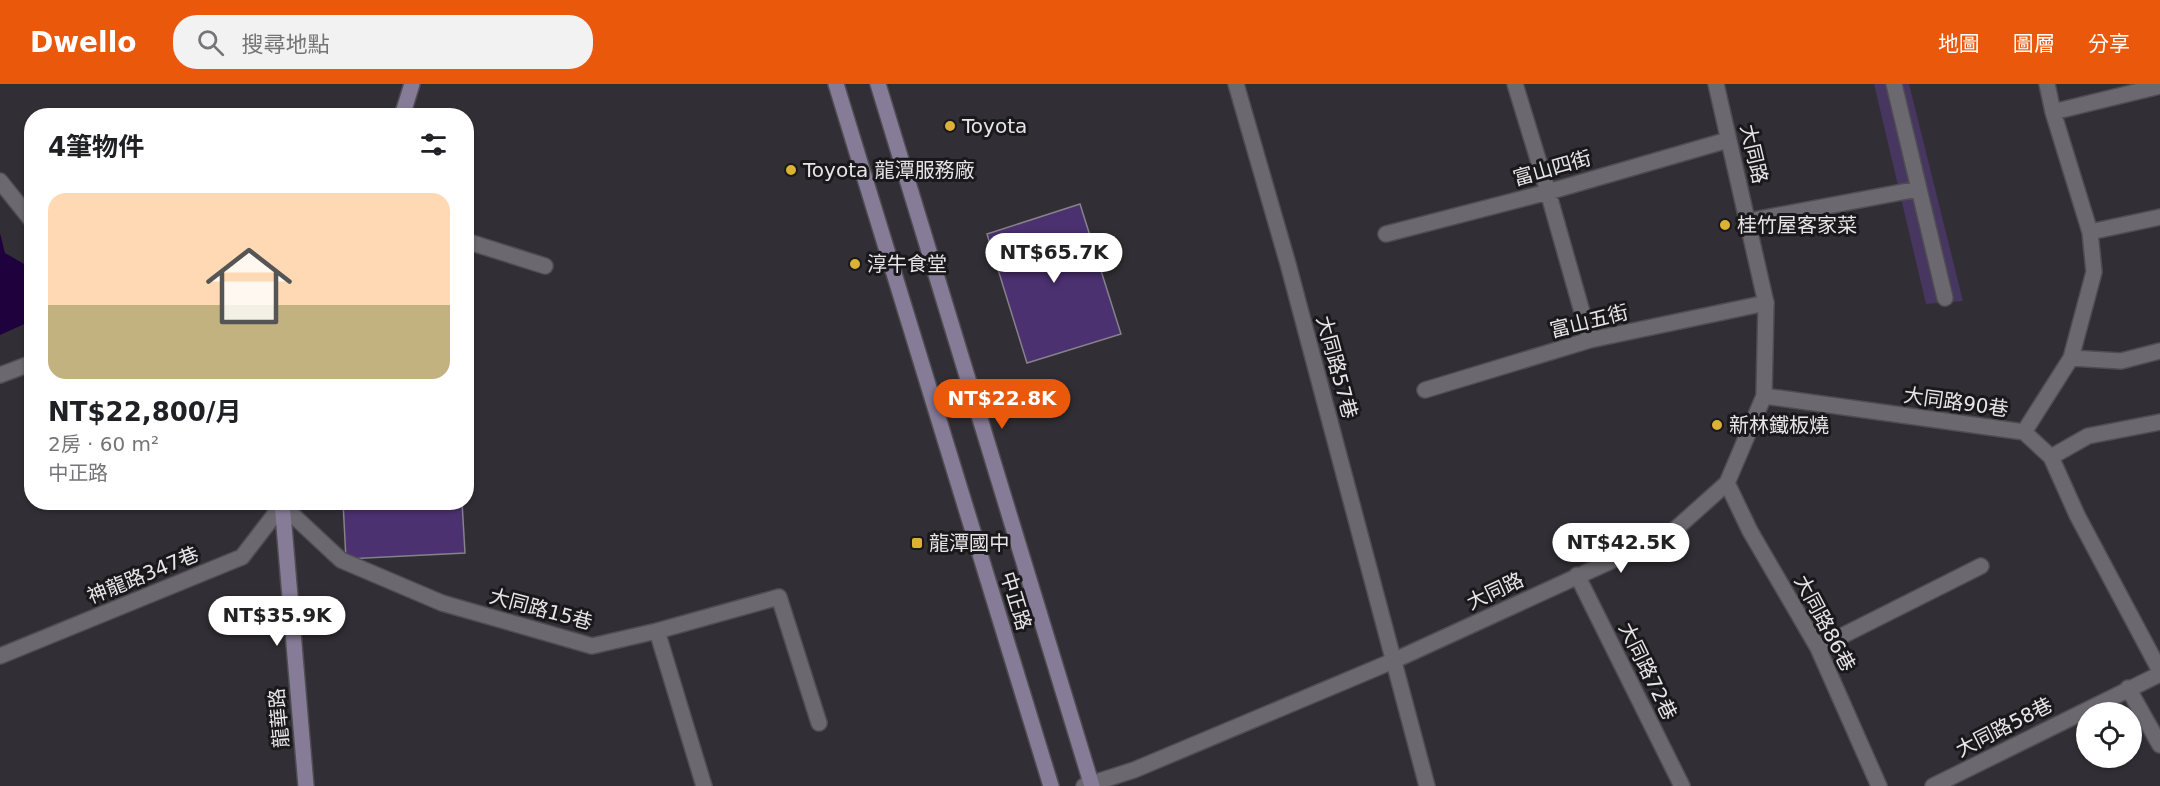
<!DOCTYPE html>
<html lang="zh-TW">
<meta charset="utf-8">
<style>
body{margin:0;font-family:"DejaVu Sans","Noto Sans TC",sans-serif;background:#f2f2f2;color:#202124;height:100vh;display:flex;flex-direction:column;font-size:22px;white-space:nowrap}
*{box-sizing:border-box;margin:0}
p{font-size:20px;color:#757577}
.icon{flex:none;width:33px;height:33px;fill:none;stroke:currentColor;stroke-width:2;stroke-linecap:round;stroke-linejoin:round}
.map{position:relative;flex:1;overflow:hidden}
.sheet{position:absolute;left:24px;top:24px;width:450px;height:402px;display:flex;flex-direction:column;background:#fff;border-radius:24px;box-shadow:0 2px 4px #0004}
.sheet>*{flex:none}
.buttons{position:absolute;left:2076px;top:618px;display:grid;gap:12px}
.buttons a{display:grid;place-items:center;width:66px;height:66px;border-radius:50%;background:#fff;box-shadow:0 2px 4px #0004;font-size:30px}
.price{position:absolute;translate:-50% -51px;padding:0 14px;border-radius:21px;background:#fff;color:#222;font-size:20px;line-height:39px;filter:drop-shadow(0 2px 3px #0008)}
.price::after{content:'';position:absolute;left:50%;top:36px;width:18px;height:14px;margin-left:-9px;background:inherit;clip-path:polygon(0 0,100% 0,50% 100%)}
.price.current{background:#ea580c;color:#fff}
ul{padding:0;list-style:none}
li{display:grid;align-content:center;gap:12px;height:318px;padding:0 24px}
li span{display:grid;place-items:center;height:186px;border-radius:18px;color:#555}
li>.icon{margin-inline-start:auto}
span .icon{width:108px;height:108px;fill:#fffc;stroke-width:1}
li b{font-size:26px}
h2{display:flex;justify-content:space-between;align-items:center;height:72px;padding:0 24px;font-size:26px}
header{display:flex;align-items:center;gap:36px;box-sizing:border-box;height:84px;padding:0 30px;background:#ea580c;color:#fff}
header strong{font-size:28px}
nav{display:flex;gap:33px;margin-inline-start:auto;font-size:21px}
.search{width:420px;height:54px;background:#f2f2f2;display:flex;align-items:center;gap:15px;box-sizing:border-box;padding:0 21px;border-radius:24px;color:#757577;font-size:22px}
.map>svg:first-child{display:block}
.green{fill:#463660}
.water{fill:#1f013e}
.building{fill:#4b3170;stroke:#85828a;stroke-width:1.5}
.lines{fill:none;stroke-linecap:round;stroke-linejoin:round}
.lane-casing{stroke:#4f4d52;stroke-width:18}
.street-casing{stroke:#4f4d52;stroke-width:18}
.secondary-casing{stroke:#4f4d52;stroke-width:18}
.lane{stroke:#6b686f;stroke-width:15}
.street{stroke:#6b686f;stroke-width:15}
.secondary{stroke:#877c98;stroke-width:15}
.poi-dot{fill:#dbb233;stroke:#19181b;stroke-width:2}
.labels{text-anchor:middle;stroke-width:6;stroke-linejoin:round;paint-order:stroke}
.poi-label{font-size:20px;fill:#e7e5e9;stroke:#19181b;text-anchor:start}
.street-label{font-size:20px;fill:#e7e5e9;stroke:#19181b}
</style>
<header>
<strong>Dwello</strong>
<div class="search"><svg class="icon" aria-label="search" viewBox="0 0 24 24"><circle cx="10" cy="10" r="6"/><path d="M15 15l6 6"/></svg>搜尋地點</div>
<nav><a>地圖</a><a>圖層</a><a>分享</a></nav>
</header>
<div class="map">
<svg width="2160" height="702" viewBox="0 0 2160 702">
<rect width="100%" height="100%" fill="#312f35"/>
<path class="green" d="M1874,0H1909L1963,217L1926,220Z"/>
<path class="water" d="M0,149L5,169L24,180L31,199V237L0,251Z"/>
<path class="building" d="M1080,120L1121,250L1027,279L987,150Z
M343,418H462L465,469L346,475Z"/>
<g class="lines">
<defs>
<path id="lane" d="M1236,0L1288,180L1427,702
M1515,0L1548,108L1590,256
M1894,0L1945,214
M2053,28L2160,2
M1748,137L1918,105
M2090,148L2160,133
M1386,150L1548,108L1728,56
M466,157L545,182
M2071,274L2121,277L2160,267
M0,291L32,279
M1425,306L1590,256L1766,219
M1764,312L2024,348
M2024,348L2071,274L2094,188L2090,148L2053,28L2047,0
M2024,348L2051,373L2077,431L2160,587
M2051,373L2088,352L2160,338
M1727,399L1750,447L1818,564L1879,702
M1577,491L1682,702
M657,547L704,702
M1818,564L1981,482
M0,572L242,473L282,421L341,476L442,519L592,562L657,547L779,513L819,639
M2128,604L2160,661
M1933,702L2160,590"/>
<path id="street" d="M0,97L32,137
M1084,702L1134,686L1393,577L1670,450L1727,399L1764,312L1766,219L1716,0"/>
<path id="secondary" d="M836,0L1051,702
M878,0L1092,702
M402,32L412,0
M282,418L306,702"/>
</defs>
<use href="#lane" class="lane-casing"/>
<use href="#street" class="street-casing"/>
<use href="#secondary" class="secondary-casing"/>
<use href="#lane" class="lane"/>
<use href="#street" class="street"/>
<use href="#secondary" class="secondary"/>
</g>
<g class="poi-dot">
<circle cx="950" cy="42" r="6"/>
<circle cx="791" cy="86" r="6"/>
<circle cx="1725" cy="141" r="6"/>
<circle cx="855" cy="180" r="6"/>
<circle cx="1717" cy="341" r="6"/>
<rect x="911" y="453" width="12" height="12" rx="3"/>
</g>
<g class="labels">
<g class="poi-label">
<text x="962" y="49">Toyota</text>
<text x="803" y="93">Toyota 龍潭服務廠</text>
<text x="1737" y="148">桂竹屋客家菜</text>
<text x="867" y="187">淳牛食堂</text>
<text x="1729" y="348">新林鐵板燒</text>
<text x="929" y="466">龍潭國中</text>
</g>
<g class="street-label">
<text transform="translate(1754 70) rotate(77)" y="7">大同路</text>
<text transform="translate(1552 84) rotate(-16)" y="7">富山四街</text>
<text transform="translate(1589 237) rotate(-14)" y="7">富山五街</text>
<text transform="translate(1337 283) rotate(75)" y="7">大同路57巷</text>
<text transform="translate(1956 318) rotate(8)" y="7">大同路90巷</text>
<text transform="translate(143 491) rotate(-22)" y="7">神龍路347巷</text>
<text transform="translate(1495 507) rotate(-25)" y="7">大同路</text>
<text transform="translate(1016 517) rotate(73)" y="7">中正路</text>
<text transform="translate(541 525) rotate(15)" y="7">大同路15巷</text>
<text transform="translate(1825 539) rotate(62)" y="7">大同路86巷</text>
<text transform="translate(1648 587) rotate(64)" y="7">大同路72巷</text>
<text transform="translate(279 634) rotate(-95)" y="7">龍華路</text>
<text transform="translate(2004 643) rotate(-27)" y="7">大同路58巷</text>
</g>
</g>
</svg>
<div class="buttons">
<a><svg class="icon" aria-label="locate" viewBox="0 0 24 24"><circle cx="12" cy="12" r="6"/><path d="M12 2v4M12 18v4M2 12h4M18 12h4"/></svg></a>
</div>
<b class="price" style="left:1054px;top:200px">NT$65.7K</b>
<b class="price current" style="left:1002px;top:346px">NT$22.8K</b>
<b class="price" style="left:1621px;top:490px">NT$42.5K</b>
<b class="price" style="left:277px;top:563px">NT$35.9K</b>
<section class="sheet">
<h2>4筆物件<svg class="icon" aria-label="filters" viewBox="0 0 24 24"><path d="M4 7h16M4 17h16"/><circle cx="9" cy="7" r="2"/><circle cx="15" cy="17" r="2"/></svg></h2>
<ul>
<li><span style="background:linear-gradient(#ffd9b3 60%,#c2b280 0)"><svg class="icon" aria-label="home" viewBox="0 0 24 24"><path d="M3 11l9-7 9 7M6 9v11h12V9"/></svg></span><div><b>NT$22,800/月</b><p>2房 · 60 m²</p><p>中正路</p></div></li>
</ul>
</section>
</div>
